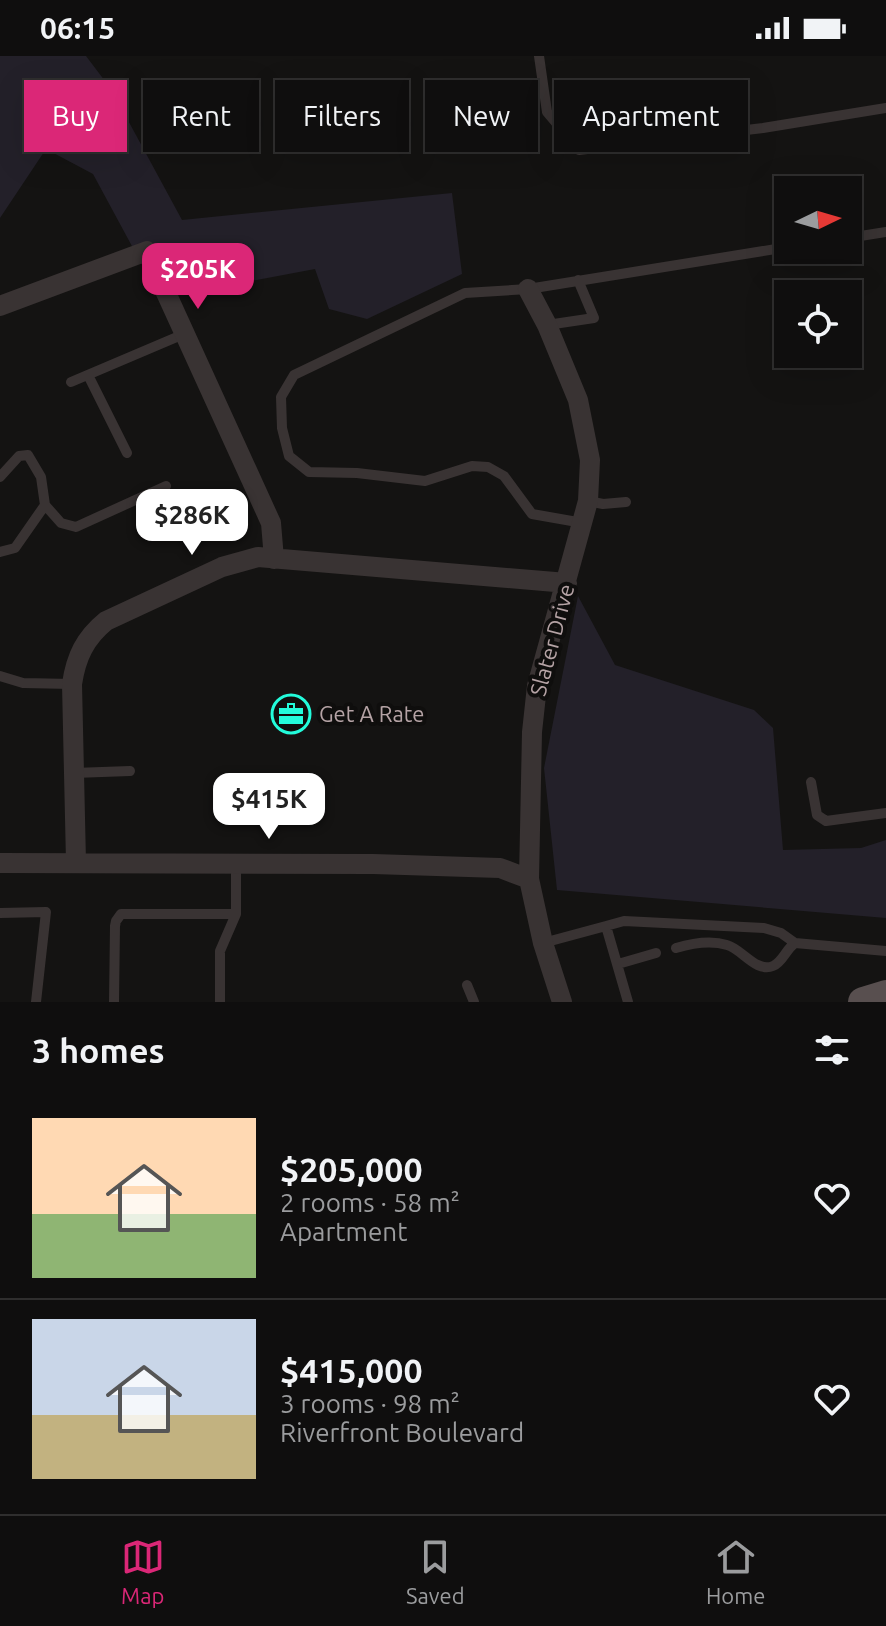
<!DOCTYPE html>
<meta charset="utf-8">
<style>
body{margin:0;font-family:Ubuntu,sans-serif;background:#1d1c1c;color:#f1f3f6;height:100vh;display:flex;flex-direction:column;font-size:30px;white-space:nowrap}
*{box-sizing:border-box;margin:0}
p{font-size:26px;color:#9b9c9e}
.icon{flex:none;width:44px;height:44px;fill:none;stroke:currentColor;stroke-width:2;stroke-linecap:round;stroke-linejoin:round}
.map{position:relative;height:946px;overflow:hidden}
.side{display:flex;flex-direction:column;background:#0f0e0e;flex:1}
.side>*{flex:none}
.guide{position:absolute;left:24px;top:24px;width:838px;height:72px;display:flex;gap:16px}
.needle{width:52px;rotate:85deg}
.tools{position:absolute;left:774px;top:120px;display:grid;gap:16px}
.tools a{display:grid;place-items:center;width:88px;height:88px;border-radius:0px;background:#0f0e0e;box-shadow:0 8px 32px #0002,0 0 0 2px #2f2e2e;font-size:40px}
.price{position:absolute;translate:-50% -68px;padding:0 18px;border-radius:16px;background:#fff;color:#222;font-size:26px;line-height:52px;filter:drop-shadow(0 2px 4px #0008)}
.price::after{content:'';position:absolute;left:50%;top:48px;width:24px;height:18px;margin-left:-12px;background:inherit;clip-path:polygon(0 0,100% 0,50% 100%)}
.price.current{background:#db2777;color:#fff}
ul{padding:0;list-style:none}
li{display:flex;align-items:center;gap:24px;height:200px;padding:0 32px}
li+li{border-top:2px solid #2f2e2e}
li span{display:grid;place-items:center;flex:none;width:224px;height:160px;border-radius:0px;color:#555}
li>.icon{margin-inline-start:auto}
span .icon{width:96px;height:96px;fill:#fffc;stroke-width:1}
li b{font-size:34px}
h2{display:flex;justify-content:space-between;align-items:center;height:96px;padding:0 32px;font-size:34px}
.pill{padding:0 28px;border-radius:0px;background:#0f0e0e;box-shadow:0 8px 32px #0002,0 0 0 2px #2f2e2e;font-size:28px;line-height:72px}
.pill.current{background:#db2777;color:#fff}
.status{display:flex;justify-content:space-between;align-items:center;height:56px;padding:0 40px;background:#0f0e0e;direction:ltr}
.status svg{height:22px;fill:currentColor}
.menu{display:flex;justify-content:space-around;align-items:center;height:112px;border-top:2px solid #2f2e2e;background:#0f0e0e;font-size:22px;color:#9b9c9e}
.menu a{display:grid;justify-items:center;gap:4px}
.menu .current{color:#db2777}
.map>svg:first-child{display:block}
.green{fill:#232029}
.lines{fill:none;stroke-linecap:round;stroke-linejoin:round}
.lane{stroke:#393333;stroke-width:10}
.street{stroke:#393333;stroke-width:20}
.primary{stroke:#584f4f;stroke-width:30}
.labels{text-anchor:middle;stroke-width:8;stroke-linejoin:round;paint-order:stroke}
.street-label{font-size:22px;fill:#b5a3a5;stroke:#0f0e0d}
.poi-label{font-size:22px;fill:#b5a3a5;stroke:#0f0e0d;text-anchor:start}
</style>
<div class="status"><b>06:15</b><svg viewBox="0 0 49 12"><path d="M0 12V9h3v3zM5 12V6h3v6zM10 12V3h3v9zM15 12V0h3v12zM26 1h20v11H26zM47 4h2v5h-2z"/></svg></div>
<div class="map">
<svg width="886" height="946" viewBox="0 0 886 946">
<rect width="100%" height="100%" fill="#141312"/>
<path class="green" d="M0,0H86L111,33L182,164L452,137L462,218L367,263L329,253L315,213L160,242L93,118L46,93L0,162Z
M578,540L615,609L754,654L773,672L783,794L861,792L886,784V862L557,834L544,712Z"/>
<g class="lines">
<path class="lane" d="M539,0L547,56L579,94L763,72L886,52
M848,182L886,176
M547,269L594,262L578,224
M88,319L127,397
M71,326L184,278
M0,421L19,400L28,399L41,421L45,449L15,492L0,496
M588,445L603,448L626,446
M45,449L61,467L76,471L166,430
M583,467L532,458L504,420L488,411L472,410L425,425L357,417L309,416L289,400L282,372L281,341L294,319L465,237L528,233L788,191
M0,620L23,627L72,628
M74,717L130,715
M811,726L817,759L826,765L886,757
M0,857L46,856L36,946
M606,870L624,865L764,872L781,877L795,887L886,895
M543,887L606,870L628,946
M676,892C693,887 710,884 727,889C742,893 756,917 773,910C783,906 786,893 795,887
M618,908L656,897
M467,929L474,946
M114,946L115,870L116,865L121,858H236
M220,946V895L236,858V806"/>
<path class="street" d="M528,233L547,269L578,344L590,404L588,445L537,630L532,676L529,823L543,887L562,946
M0,250L147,195L271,467L274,503
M76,806L72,628C76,601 85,582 106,565L222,511L258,501L567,527
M0,807L373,808L500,812L529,823"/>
<path class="primary" d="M863,946L886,939"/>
</g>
<defs>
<symbol id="office-ring" viewBox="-11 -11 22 22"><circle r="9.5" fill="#0f0e0d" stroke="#23fbdb" stroke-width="1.5"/><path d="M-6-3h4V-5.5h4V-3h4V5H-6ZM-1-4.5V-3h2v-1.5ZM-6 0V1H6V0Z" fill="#23fbdb"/></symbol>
</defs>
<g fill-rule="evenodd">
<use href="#office-ring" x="269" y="636" width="44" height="44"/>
</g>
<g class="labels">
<g class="street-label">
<text transform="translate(552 584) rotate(-75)" y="8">Slater Drive</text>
</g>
<g class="poi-label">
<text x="319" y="666">Get A Rate</text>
</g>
</g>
</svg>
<div class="tools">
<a><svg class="needle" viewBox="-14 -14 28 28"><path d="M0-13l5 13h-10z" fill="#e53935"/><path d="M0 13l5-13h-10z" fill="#9b9c9e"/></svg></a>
<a><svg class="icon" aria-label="locate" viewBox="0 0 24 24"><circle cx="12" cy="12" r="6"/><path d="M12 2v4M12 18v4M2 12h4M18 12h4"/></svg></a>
</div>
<b class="price current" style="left:198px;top:255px">$205K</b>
<b class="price" style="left:192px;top:501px">$286K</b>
<b class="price" style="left:269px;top:785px">$415K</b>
<div class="guide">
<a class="pill current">Buy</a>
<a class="pill">Rent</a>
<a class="pill">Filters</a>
<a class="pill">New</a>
<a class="pill">Apartment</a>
</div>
</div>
<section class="side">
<h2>3 homes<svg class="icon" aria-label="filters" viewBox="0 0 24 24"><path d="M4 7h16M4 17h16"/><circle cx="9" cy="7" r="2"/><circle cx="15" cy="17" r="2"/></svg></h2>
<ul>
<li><span style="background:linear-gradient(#ffd9b3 60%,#8fb573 0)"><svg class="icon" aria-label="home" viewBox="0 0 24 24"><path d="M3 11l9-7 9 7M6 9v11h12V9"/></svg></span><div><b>$205,000</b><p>2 rooms · 58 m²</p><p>Apartment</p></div><svg class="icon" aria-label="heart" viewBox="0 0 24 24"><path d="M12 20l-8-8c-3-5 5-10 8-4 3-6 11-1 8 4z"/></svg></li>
<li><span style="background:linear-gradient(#c9d6e8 60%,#c2b280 0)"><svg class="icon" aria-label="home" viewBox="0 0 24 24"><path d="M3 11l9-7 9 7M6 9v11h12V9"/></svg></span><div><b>$415,000</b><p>3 rooms · 98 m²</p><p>Riverfront Boulevard</p></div><svg class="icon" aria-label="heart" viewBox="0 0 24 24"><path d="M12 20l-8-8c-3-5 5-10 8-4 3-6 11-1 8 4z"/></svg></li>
</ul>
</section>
<nav class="menu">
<a class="current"><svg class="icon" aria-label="map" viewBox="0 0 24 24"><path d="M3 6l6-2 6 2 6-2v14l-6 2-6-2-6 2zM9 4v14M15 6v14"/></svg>Map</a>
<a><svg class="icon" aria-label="saved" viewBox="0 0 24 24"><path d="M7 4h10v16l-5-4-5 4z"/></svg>Saved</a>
<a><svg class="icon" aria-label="home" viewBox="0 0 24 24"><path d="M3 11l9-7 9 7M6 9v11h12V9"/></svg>Home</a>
</nav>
